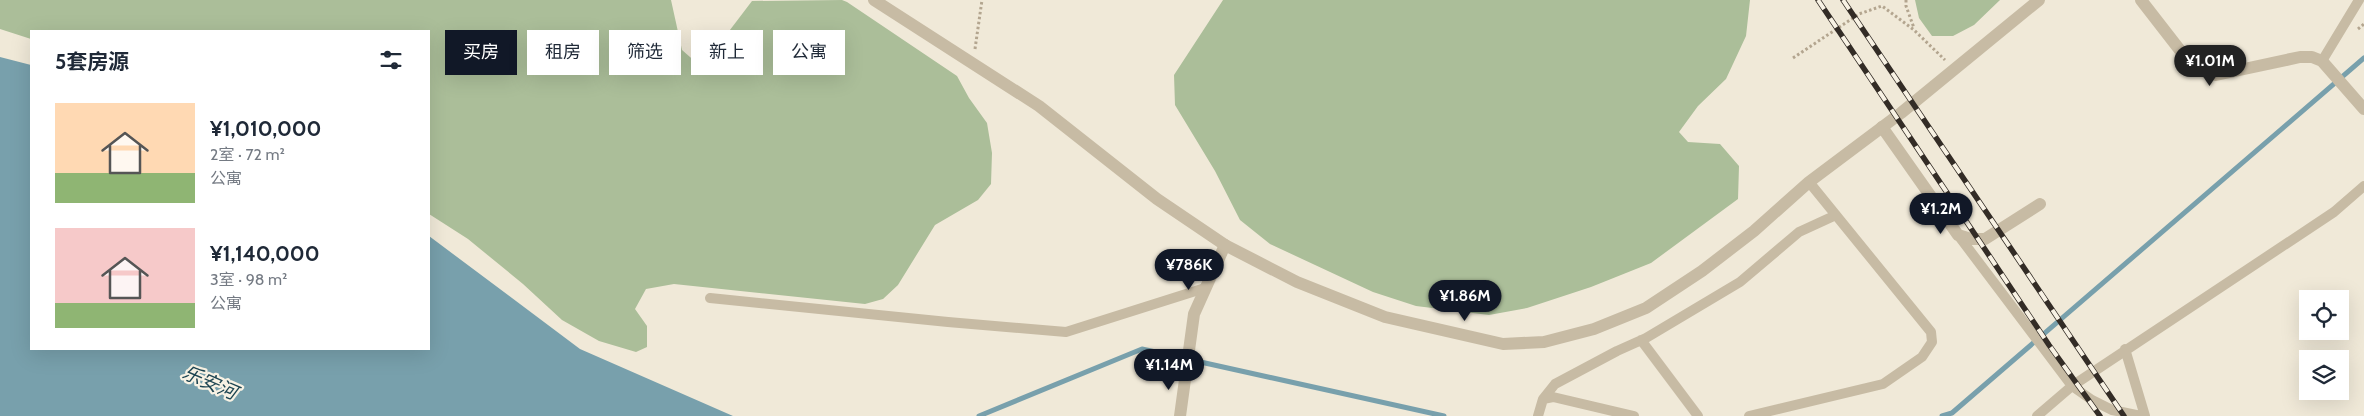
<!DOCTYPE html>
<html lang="zh">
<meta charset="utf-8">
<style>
body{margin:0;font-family:Cabin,"Noto Sans SC",sans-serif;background:#f2f2f3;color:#1f2937;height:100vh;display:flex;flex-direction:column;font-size:19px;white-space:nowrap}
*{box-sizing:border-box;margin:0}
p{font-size:16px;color:#747a83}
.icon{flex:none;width:28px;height:28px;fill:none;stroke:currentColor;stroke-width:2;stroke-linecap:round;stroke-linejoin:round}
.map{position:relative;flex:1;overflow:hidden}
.panel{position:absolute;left:30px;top:30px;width:400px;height:320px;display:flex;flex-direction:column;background:#fff;border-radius:0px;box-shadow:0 5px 20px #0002}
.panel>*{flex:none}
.guide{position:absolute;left:445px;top:30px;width:475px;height:45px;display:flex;gap:10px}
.tools{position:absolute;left:2299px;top:290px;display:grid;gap:10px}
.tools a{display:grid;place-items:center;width:50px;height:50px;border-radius:0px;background:#fff;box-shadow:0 5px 20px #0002;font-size:25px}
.price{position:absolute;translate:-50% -42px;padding:0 11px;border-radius:18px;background:#111827;color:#fff;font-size:16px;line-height:32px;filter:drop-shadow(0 1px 2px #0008)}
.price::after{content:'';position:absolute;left:50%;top:30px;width:15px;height:11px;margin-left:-8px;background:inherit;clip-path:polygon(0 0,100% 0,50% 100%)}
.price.selected{background:#222;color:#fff}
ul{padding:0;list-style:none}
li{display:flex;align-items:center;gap:15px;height:125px;padding:0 25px}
li span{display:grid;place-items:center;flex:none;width:140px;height:100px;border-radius:0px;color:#555}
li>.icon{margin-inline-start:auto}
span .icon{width:60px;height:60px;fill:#fffc;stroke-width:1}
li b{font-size:21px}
h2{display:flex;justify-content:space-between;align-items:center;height:60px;padding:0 25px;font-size:21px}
.pill{padding:0 18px;border-radius:0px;background:#fff;box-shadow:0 5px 20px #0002;font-size:18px;line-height:45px}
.pill.selected{background:#111827;color:#fff}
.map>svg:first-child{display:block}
.green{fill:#abbe99}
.water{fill:#78a0ac}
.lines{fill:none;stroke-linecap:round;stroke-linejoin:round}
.stream{stroke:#78a0ac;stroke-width:5}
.path{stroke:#b3a58f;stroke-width:3;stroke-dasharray:2.5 2.5;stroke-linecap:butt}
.service{stroke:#c7bba4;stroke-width:10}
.minor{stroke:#c7bba4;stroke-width:12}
.tertiary{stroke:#c7bba4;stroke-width:12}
.rail-casing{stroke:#332c26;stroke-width:5.5}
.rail{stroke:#f8f2e4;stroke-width:4;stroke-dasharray:11;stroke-linecap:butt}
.labels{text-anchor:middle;stroke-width:4.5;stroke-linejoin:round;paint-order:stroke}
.water-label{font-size:19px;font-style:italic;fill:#1d4552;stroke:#f8f2e4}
</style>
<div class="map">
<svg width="2364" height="416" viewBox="0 0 2364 416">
<rect width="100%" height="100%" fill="#f0e9d8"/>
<path class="green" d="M0,0H671L682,50L698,64L710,63L717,47L752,1L842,0L847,2L957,76L969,98L987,123L992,153L991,184L978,200L935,225L898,285L883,299L865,304L674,284L646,289L635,309L647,326V347L636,352L599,341L562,320L523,284L468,239L429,214V31H31V39L0,29Z
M1223,0H1750L1746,36L1726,79L1698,106L1679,132L1688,142L1720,144L1739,166L1738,199L1651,263L1591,287L1527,308L1489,315L1416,306L1373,292L1270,244L1240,220L1215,171L1175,105L1174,75Z
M1915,0H2000L1974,25L1953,36H1932L1919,18Z"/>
<path class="water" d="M0,57L31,65V349H429V236L580,349L733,416H0Z"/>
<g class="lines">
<path class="stream" d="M979,416L1142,349L1444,416
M1942,416L1952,413L2364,58"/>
<path class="path" d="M1906,0V6L1914,28
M2358,29L2364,24
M975,49L982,0
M1793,58L1859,14L1882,6L1914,30L1945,60"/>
<path class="service" d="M2322,61L2359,0
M1958,235L2072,386L2092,400L2112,410L2141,416
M710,298L948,322L1066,332L1205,288
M1641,340L1698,416
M2125,349L2145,416
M1543,399L1555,384L1617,351L1646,338L1740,282L1799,232L1836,215
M1538,416L1543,399L1553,397L1634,416
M1749,416L1883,384L1922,357L1932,342L1931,332L1809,182
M2037,416L2072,386L2334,212L2364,186"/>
<path class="minor" d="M2141,0L2186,58L2200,70L2216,75L2300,57H2312L2322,61L2364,109
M1882,127L1958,235L1971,239H1985L2040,204
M1180,416L1194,314L1225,245"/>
<path class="tertiary" d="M874,0L1039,106L1157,199L1225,245L1297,282L1385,317L1503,344L1544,342L1594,329L1646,308L1702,271L1754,231L1809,182L1901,113L2039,0"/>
<defs>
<path id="rail" d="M1818,0L2049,345L2100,416
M1843,0L2124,416"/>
</defs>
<use href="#rail" class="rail-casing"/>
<use href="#rail" class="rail"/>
</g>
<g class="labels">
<g class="water-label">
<text transform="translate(210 382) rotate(23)" y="7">乐安河</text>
</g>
</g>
</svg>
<div class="tools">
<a><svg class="icon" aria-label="locate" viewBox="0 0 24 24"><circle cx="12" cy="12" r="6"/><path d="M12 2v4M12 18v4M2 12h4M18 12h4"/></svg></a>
<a><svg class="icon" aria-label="layers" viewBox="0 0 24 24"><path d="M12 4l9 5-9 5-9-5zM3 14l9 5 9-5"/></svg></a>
</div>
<b class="price selected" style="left:2210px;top:87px">¥1.01M</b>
<b class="price" style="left:1941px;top:235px">¥1.2M</b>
<b class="price" style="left:1189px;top:291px">¥786K</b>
<b class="price" style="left:1465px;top:322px">¥1.86M</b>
<b class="price" style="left:1169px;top:391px">¥1.14M</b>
<div class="guide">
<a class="pill selected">买房</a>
<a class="pill">租房</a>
<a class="pill">筛选</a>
<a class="pill">新上</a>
<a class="pill">公寓</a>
</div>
<section class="panel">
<h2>5套房源<svg class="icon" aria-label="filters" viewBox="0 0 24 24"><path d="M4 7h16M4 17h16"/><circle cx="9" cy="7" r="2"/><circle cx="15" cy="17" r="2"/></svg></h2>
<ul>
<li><span style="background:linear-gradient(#ffd9b3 70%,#8fb573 0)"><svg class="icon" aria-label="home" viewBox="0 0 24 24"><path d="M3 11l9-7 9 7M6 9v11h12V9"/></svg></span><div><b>¥1,010,000</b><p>2室 · 72 m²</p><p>公寓</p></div></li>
<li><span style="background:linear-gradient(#f6c9c9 75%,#8fb573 0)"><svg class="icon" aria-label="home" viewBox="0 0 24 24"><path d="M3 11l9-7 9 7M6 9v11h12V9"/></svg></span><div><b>¥1,140,000</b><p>3室 · 98 m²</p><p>公寓</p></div></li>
</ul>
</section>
</div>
